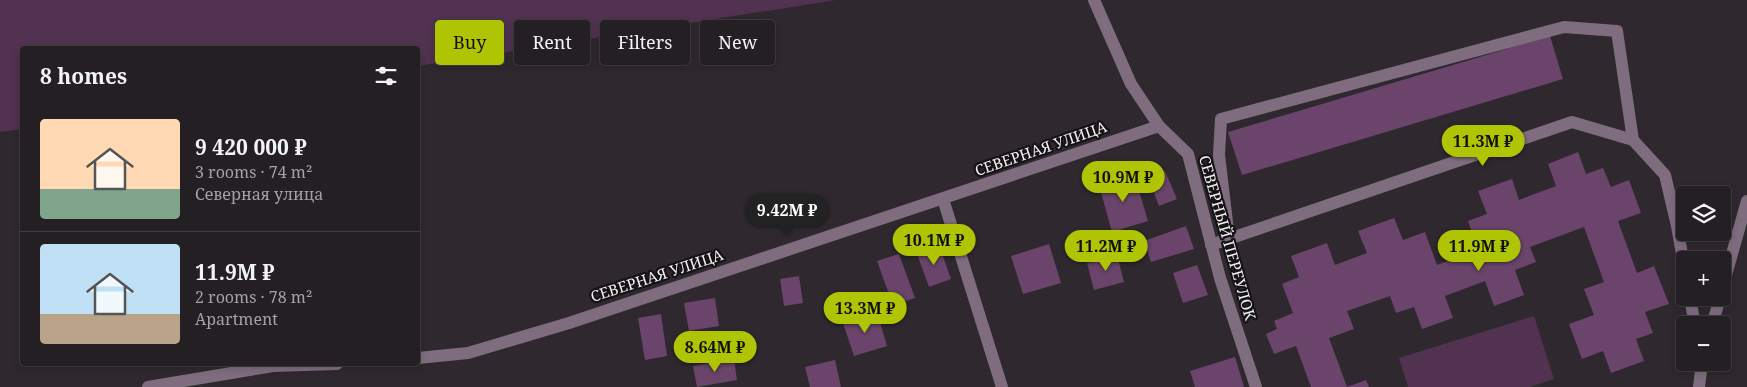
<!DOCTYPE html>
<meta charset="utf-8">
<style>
body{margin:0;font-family:"Noto Serif",serif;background:#2b272b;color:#f1f3f6;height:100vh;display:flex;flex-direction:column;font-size:19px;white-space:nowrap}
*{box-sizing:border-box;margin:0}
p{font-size:16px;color:#a3a2a6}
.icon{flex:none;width:28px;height:28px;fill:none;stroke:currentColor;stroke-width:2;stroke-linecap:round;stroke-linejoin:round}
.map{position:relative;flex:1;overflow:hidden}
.drawer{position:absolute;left:20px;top:46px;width:400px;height:320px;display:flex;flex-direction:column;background:#231f23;border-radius:5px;box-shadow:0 2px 8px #0003,0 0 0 1px #403d41}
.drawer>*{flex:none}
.top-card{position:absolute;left:435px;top:20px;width:475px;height:45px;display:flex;gap:10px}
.buttons{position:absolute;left:1676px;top:186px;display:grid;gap:10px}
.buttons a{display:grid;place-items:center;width:55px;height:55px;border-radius:5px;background:#231f23;box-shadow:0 2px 8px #0003,0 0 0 1px #403d41;font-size:25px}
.price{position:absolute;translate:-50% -42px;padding:0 11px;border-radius:18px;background:#afc504;color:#111;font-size:16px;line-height:32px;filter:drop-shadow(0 1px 2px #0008)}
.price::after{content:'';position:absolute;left:50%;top:30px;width:15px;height:11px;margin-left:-8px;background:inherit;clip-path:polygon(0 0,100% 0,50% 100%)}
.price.current{background:#222;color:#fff}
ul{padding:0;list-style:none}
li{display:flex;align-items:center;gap:15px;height:125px;padding:0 20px}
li+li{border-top:1px solid #403d41}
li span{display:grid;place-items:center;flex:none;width:140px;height:100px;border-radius:5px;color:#555}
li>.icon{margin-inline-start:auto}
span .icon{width:60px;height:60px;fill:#fffc;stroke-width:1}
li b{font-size:21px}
h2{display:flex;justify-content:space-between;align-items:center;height:60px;padding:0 20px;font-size:21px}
.pill{padding:0 18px;border-radius:5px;background:#231f23;box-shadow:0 2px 8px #0003,0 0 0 1px #403d41;font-size:18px;line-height:45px}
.pill.current{background:#afc504;color:#111}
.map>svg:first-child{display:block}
.green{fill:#513250}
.building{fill:#6a446a}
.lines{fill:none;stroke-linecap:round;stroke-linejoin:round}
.minor{stroke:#7f6d7f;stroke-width:12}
.labels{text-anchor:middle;stroke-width:4.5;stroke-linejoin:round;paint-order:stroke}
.street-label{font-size:15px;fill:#f3eff3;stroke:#151315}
</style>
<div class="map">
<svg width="1747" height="387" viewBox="0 0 1747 387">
<rect width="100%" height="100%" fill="#2f292f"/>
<path class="green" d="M0,0H836L418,66V49H22V129L0,132Z
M1534,316L1554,379L1530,387H1408L1399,358Z"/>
<path class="building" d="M1550,36L1563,79L1242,175L1228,132Z
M1578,152L1586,174L1603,168L1611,187L1629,180L1641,213L1618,221L1637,273L1654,266L1669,304L1645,312L1653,333L1636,339L1644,361L1611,373L1603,351L1582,359L1569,324L1594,315L1584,289L1604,282L1584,227L1530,247L1536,262L1515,270L1524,295L1494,306L1485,281L1445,296L1453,318L1422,329L1414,307L1396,313L1390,296L1347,311L1354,329L1329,338L1347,387L1366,380L1369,387H1311L1296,346L1274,354L1266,334L1277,329L1274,321L1293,313L1282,284L1299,277L1291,256L1327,243L1335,265L1367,253L1358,231L1394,218L1403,240L1425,232L1437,265L1478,250L1468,221L1487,214L1478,191L1512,179L1519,200L1556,186L1548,164Z
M1165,171L1177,199L1159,206L1148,177Z
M1134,174L1148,221L1112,232L1099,185Z
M1186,226L1194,249L1151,262L1144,241Z
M1049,244L1061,283L1023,294L1011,256Z
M939,245L951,279L929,287L917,254Z
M899,254L915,298L893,305L877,261Z
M1117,255L1124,282L1094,290L1087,263Z
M1197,265L1208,295L1183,303L1173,273Z
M799,276L803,303L784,306L780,279Z
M715,298L719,326L689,331L684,303Z
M877,312L887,346L854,356L843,323Z
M661,314L667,356L645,360L638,318Z
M1235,357L1244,387H1195L1190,371Z
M734,359L737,380L697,387L693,366Z
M835,360L841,387H810L805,367Z"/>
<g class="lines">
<path class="minor" d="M1094,0L1131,84L1159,126L1188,154L1220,278L1256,387
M943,199L1002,387
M1229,239L1219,155L1221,119L1564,27L1617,31L1633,140
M1211,245L1572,122L1633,140L1665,175L1677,226L1685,271
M1722,289L1747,201
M1690,298L1695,325
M1712,325L1720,298
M418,358L468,353L569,323L1159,126
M148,387L273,366L337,364
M1699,387L1702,362"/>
</g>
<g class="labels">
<g class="street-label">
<text transform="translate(1041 149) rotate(-19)" y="5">СЕВЕРНАЯ УЛИЦА</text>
<text transform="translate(1227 238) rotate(74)" y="5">СЕВЕРНЫЙ ПЕРЕУЛОК</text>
<text transform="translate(657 276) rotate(-18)" y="5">СЕВЕРНАЯ УЛИЦА</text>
</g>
</g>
</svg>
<div class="buttons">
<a><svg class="icon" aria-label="layers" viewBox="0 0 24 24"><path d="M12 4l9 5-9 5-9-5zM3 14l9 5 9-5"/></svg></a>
<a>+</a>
<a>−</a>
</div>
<b class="price" style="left:1483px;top:167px">11.3M ₽</b>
<b class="price" style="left:1123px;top:203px">10.9M ₽</b>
<b class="price current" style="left:787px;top:236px">9.42M ₽</b>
<b class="price" style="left:934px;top:266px">10.1M ₽</b>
<b class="price" style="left:1106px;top:272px">11.2M ₽</b>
<b class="price" style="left:1479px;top:272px">11.9M ₽</b>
<b class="price" style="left:865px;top:334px">13.3M ₽</b>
<b class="price" style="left:715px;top:373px">8.64M ₽</b>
<div class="top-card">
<a class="pill current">Buy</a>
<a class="pill">Rent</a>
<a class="pill">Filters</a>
<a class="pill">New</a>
</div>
<section class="drawer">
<h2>8 homes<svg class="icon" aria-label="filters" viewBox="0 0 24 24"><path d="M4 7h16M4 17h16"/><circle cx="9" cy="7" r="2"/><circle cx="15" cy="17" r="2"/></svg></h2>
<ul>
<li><span style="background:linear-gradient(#ffd9b3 70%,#7fa58c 0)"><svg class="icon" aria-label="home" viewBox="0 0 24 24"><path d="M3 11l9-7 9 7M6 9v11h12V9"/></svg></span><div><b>9 420 000 ₽</b><p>3 rooms · 74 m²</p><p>Северная улица</p></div></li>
<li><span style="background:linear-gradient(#bfe0f5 70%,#b9a48a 0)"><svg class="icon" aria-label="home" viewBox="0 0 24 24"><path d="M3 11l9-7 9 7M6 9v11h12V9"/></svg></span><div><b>11.9M ₽</b><p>2 rooms · 78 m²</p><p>Apartment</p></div></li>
</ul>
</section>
</div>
